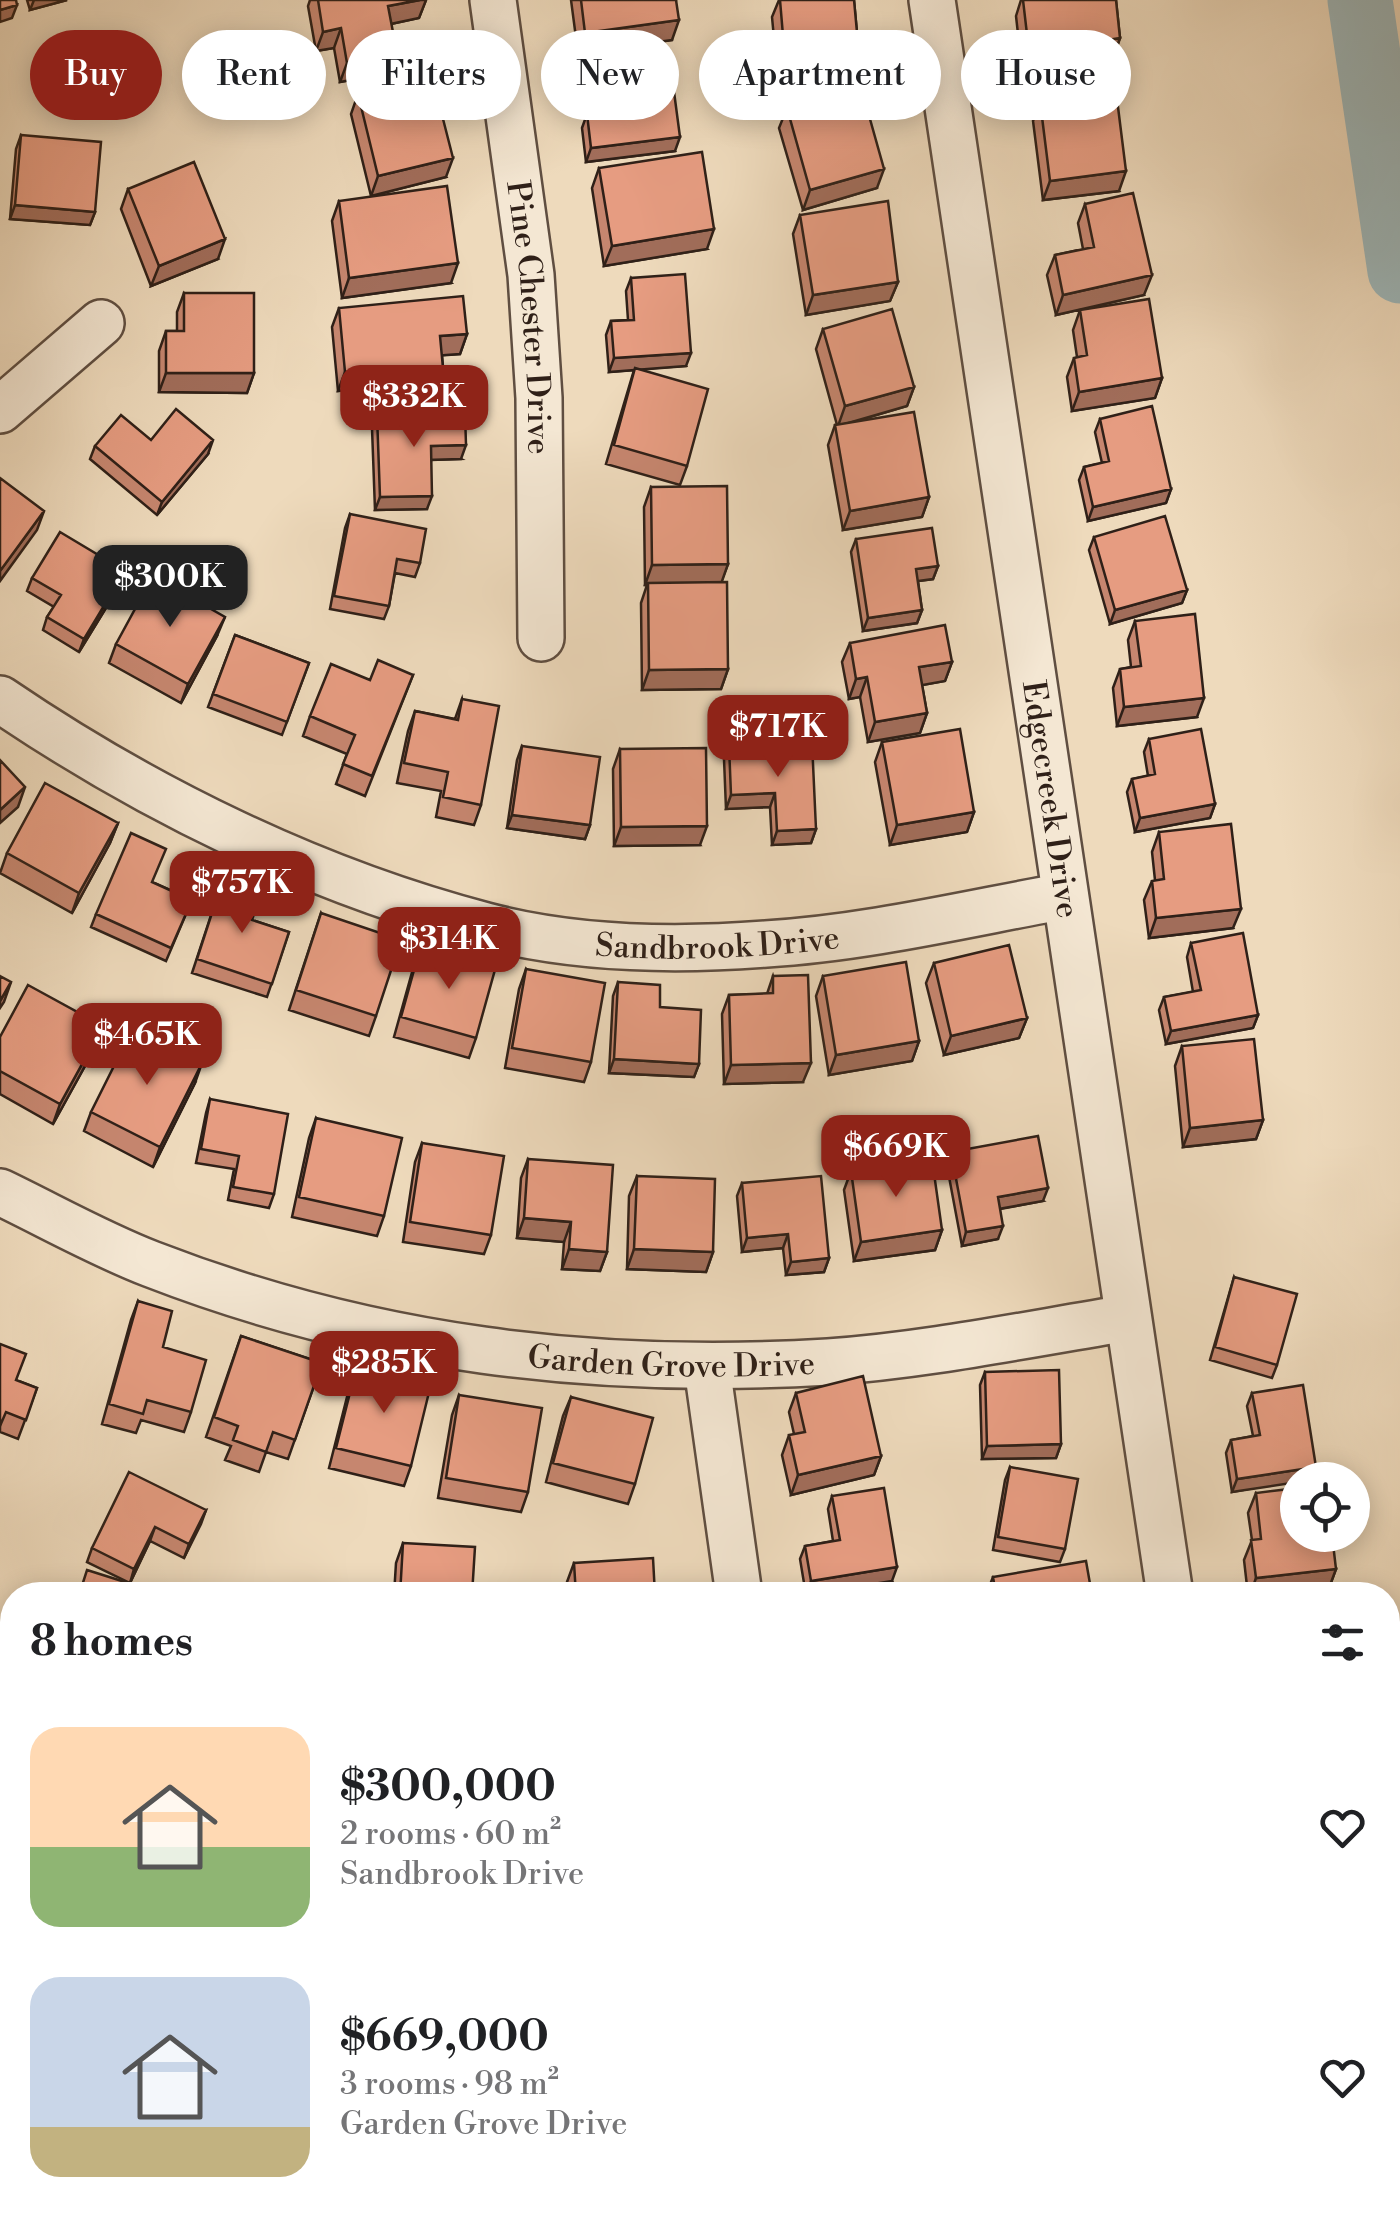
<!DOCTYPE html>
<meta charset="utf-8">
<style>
body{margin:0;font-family:"Libre Bodoni",serif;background:#f6f6f6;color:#202124;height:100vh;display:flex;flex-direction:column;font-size:38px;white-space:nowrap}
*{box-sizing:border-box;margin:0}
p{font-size:32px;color:#757577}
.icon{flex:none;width:55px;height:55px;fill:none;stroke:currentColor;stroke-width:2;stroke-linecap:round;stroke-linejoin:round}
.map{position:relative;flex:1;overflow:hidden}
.panel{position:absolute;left:0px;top:1582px;width:1400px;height:642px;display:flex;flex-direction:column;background:#fff;border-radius:40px 40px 0 0;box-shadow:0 5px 25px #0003}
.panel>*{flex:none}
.banner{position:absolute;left:30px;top:30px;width:1340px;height:90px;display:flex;gap:20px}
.fabs{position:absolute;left:1280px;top:1462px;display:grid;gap:20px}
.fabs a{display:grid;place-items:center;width:90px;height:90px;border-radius:50%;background:#fff;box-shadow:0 5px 25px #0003;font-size:50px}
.price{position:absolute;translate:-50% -85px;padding:0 22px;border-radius:20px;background:#8f2418;color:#fff;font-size:32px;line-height:65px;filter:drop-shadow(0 2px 5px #0008)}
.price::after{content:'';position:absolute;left:50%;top:60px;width:30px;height:22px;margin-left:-15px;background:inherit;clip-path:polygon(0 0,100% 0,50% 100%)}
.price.active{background:#222;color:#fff}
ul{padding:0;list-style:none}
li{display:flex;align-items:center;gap:30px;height:250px;padding:0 30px}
li span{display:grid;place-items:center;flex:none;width:280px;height:200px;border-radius:30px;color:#555}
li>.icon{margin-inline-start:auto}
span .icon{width:120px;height:120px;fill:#fffc;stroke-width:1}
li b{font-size:42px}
h2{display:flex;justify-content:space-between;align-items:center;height:120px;padding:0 30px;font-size:42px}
.chip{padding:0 35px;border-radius:45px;background:#fff;box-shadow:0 5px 25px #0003;font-size:35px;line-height:90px}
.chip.active{background:#8f2418;color:#fff}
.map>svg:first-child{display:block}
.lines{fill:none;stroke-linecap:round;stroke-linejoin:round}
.river{stroke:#9eb8bb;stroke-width:65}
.minor-casing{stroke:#5f4e41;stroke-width:50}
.minor{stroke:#f4e7d3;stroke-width:45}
.wall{fill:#c6866f;stroke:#2f2018;stroke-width:2.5}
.shaded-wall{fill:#a16d5a;stroke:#2f2018;stroke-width:2.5}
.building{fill:#e69c81;stroke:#2f2018;stroke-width:2.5}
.labels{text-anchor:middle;stroke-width:8;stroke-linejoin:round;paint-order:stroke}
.street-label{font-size:32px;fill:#2f2018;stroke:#f4e7d3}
</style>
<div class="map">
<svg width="1400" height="2223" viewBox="0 0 1400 2223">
<rect width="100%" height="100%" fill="#eedabc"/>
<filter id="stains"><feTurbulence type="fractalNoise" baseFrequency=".002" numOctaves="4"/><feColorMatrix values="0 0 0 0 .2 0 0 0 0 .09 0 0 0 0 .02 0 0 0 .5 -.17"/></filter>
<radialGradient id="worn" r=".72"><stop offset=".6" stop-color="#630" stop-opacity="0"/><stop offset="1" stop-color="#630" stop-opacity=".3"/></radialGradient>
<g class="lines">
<path class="river" d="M1360,0L1400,271"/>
<defs>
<g id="minor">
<path id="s1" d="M493,0L531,275L539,398L541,638"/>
<path id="s2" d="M932,0L1170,1595"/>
<path d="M0,410L101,323"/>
<path id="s3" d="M0,699C147,799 314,881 486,926C574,949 675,951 766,944C866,938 966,914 1065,896"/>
<path id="s4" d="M0,1192C50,1216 99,1244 151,1264C370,1349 593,1376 828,1362C928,1355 1028,1334 1128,1318"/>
<path d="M707,1367L739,1595"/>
<path d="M0,2186L12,2179"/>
<path d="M520,2223L526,2212"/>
<path d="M1026,2223L1033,2212"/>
</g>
</defs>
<use href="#minor" class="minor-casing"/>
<use href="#minor" class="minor"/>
</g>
<path class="wall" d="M27,0H67L30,10Z
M310,0H426L419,18L391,24L390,73L340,82L334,48L316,51L308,6Z
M571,0H676L672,40L578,53Z
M779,0H854L861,76L857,88L877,188L803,210L779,128L787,108L819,99L780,102L772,17Z
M1021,0H1116L1120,38L1113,58L1109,59L1103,88L1025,97L1016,16Z
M616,61L675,151L586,162L582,128L587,114L616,111L611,74Z
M358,94L446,177L371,196L351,114Z
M1040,101L1119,191L1043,200L1033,121Z
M21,135L95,212L90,225L10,219L16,149Z
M599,168L707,249L604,266L592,188Z
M128,189L218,259L151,286L121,209Z
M339,201L451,283L342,298L332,221Z
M1085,204L1144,295L1056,315L1047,275L1055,255L1083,249L1078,223Z
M800,215L898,282L890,301L806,315L793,234Z
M631,278L686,366L641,369L687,466L680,485L606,464L634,370L609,372L606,335L611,321L628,320L626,291Z
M184,293L254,373L247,393L159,392V351L166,331H177V312Z
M339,308L467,334L460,354L442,355L444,379L437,398L380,404L378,387L338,391L332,327Z
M1080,310L1162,378L1155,398L1072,411L1067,377L1074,358L1077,357L1073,330Z
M823,329L914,387L907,406L853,422L929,497L922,517L843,530L828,445L835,425H837L816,349Z
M377,415L461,459L431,460L427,509L375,510L372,428Z
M1100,419L1171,489L1166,503L1088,521L1079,480L1084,467L1102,463L1095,432Z
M151,440L208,454L157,515L90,459L95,446Z
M651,487L728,564L721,582L728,669L721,689L642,690L641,603L647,585H645L644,507Z
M350,514L420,563L415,577L395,573L389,606L384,619L330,609L345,528Z
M1094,537L1187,590L1182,603L1110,624L1089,550Z
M856,539L938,566L933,579L918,581L922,610L917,623L863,631L851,552Z
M32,578L120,585L79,652L43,630L47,617L54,607L27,591Z
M1135,621L1197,717L1117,726L1113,688L1120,669L1131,667L1128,640Z
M235,635L309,663L282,735L208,707Z
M217,636L181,703L109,663L116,644Z
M850,643L952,662L945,681L922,685L927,713L920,733L868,742L860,697L849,699L842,662Z
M413,675L365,796L336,784L347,754L303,736L310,716L370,680Z
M462,699L481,805L474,825L436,817L441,791L397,783L408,731L415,711L455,719Z
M1149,739L1215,804L1210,818L1135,832L1127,792L1132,779L1148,776L1144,752Z
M882,742L974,812L967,832L890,845L875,762Z
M729,745L816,829L811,843L772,845L770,807L726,809L724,759Z
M522,746L590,825L585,839L507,828L517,760Z
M620,749L700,845L614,846L613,769Z
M118,823L110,843L72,913L0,873L7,853Z
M1159,832L1233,928L1149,938L1144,900L1152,881L1155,880L1152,852Z
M223,879L252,920L289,932L267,997L192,973Z
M152,882L192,900L166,961L91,927L96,914Z
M321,913L376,1016L369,1036L289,1010Z
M1191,943L1258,1015L1253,1028L1166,1044L1159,1010L1164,997L1193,992L1187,957Z
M421,945L476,1038L469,1058L394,1037L414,965Z
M934,963L1027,1018L1019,1038L944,1055L926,983Z
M526,969L591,1062L584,1082L505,1068L519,989Z
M773,976L803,1082L724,1084L722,1014L729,995L767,994Z
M823,976L919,1041L912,1061L829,1075L816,996Z
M618,982L660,1007L699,1064L694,1077L609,1073L613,996Z
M103,1026L96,1046L53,1124L0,1094V1037Z
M1182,1046L1263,1120L1256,1139L1183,1147L1175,1066Z
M195,1083L153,1167L84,1131L91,1112Z
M210,1099L274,1194L269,1208L228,1200L234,1169L196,1163L206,1113Z
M316,1118L384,1216L377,1236L292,1217L309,1138Z
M422,1143L491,1235L484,1254L403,1242L415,1162Z
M951,1152L1043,1201L1000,1209L998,1239L962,1246L947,1166Z
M528,1159L607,1252L600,1271L562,1269L564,1242L517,1238L521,1178Z
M851,1171L942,1230L935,1250L854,1261L844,1190Z
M637,1176L713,1252L706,1272L627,1269L629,1196Z
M742,1183L829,1258L824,1272L786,1275L783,1248L742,1252L737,1196Z
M1234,1277L1277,1365L1272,1378L1210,1360Z
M138,1301L163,1347L191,1412L184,1432L141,1420L136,1433L102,1424L131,1320Z
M241,1336L322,1363L288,1459L266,1452L259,1472L225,1460L231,1446L206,1437Z
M0,1344L16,1380L37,1388L18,1439L0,1432Z
M357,1365L411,1466L404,1486L329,1468L350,1385Z
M985,1372L1061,1444L1056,1458L982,1459L980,1385Z
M796,1393L881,1456L874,1475L791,1495L782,1455L789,1435L794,1434L789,1412Z
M1252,1393L1316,1467L1311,1480H1298L1232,1492L1226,1453L1231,1440L1253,1436L1247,1406Z
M459,1395L528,1492L521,1512L438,1498L452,1415Z
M571,1397L635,1484L628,1504L546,1482L563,1416Z
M1010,1467L1065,1549L1060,1562L993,1550L1005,1480Z
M1256,1493L1336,1569L1329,1588L1273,1595H1248L1244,1560L1252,1540L1248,1513Z
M832,1496L892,1581L806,1595L800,1559L805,1546L833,1541L828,1509Z
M206,1510L184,1558L150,1541L130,1583L87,1562L92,1548Z
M403,1543L472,1595H394L396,1563Z
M574,1563L655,1595H568L567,1582Z
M993,1577L1092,1595H986Z
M12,1885V1989L0,1982V1907Z
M86,2212H186L173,2223H94Z
M321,2212H378L373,2223H320L327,2215Z
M589,2212H708L701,2223H690L675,2214Z
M807,2212H910L904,2223H801Z
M1196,2212L1189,2223H1125L1110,2213Z"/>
<path class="shaded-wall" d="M34,0H67L30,10Z
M420,0H426L419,18L381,26L388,6Z
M17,5L12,18L0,22V10Z
M679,20L672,40L578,53L585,33Z
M341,28L334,48L316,51L323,32Z
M1120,38L1113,58L1100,60L1107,40Z
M397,53L390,73L340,82L347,63Z
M1110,68L1103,88L1025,97L1032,77Z
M861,76L854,96L780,102L787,83Z
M680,137L675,151L586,162L591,148Z
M453,158L446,177L371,196L378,176Z
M884,169L877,188L803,210L810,190Z
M1126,171L1119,191L1043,200L1050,181Z
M15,205L95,212L90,225L10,219Z
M714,229L707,249L604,266L612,246Z
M225,239L218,259L151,286L159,266Z
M458,263L451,283L342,298L349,278Z
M1152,275L1144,295L1056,315L1063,295Z
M898,282L890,301L806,315L813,295Z
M467,334L460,354L433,356L440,336Z
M691,353L686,366L609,372L614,358Z
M386,368L378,387L338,391L345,372Z
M166,373H254L247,393L159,392Z
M1162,378L1155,398L1072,411L1079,392Z
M444,379L437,398L380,404L387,384Z
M914,387L907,406L838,426L845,406Z
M213,440L208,454L157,515L162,502Z
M466,445L461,459L426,460L431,446Z
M1171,489L1166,503L1088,521L1093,507Z
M432,496L427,509L375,510L380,497Z
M929,497L922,517L843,530L850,511Z
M44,511L37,530L0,581V571Z
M728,564L721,584L645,585L652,565Z
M938,566L933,579L911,582L916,569Z
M125,571L120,585L79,652L84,639Z
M1187,590L1182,603L1110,624L1115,610Z
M922,610L917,623L863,631L868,618Z
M225,617L217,636L181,703L188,684Z
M952,662L945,681L912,687L919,667Z
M728,669L721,689L642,690L649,670Z
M867,677L860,697L849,699L856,679Z
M1204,698L1197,717L1117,726L1124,707Z
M927,713L920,733L868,742L875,722Z
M25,787L18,807L0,823V810Z
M775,793L770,807L726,809L731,795Z
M1215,804L1210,818L1135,832L1140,818Z
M974,812L967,832L890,845L897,825Z
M512,815L590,825L585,839L507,828Z
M118,823L110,843L72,913L79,893Z
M707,826L700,845L614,846L621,827Z
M816,829L811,843L772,845L777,831Z
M1241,909L1233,928L1149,938L1156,918Z
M11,982L4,1002L0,1008V1001Z
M1258,1015L1253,1028L1166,1044L1171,1031Z
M1027,1018L1019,1038L944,1055L951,1036Z
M103,1026L96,1046L53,1124L60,1104Z
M919,1041L912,1061L829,1075L836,1055Z
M614,1059L699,1064L694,1077L609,1073Z
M202,1063L195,1083L153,1167L160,1147Z
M811,1063L803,1082L724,1084L731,1065Z
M1263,1120L1256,1139L1183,1147L1190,1128Z
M1048,1188L1043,1201L993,1210L998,1197Z
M524,1218L571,1222L564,1242L517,1238Z
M1003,1226L998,1239L962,1246L966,1232Z
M942,1230L935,1250L854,1261L861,1242Z
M788,1234L783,1248L742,1252L747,1238Z
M569,1249L607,1252L600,1271L562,1269Z
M634,1249L713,1252L706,1272L627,1269Z
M829,1258L824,1272L786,1275L791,1262Z
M1061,1444L1056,1458L982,1459L987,1446Z
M881,1456L874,1475L791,1495L798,1475Z
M1316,1467L1311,1480H1298V1482L1232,1492L1237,1479Z
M206,1510L201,1524L184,1558L189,1544Z
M155,1527L150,1541L130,1583L134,1569Z
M897,1567L892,1581L806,1595L811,1581Z
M1336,1569L1329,1588L1273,1595H1250L1256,1578Z
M12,2026V2040L0,2050V2037Z
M174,2212H186L173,2223H162Z
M1190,2212H1196L1189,2223H1184Z"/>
<path class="building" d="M0,0H16L17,5L0,10Z
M318,0H420L388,6L397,53L347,63L341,28L323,32Z
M581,0H676L679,20L585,33Z
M780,0H854L861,76L787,83Z
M1023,0H1116L1120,38L1107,40L1110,68L1032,77Z
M669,54L680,137L591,148L587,114L622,110L616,61Z
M432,76L453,158L378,176L358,94Z
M861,87L884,169L810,190L787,108Z
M1116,91L1126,171L1050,181L1040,101Z
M21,135L101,142L95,212L15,205Z
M702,152L714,229L612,246L599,168Z
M194,162L225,239L159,266L128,189Z
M447,186L458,263L349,278L339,201Z
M1133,193L1152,275L1063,295L1055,255L1094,247L1085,204Z
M888,201L898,282L813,295L800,215Z
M685,274L691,353L614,358L611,321L634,320L631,278Z
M184,293H254V373H166V331H184Z
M463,296L467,334L440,336L444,379L387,384L386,368L345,372L339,308Z
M1149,299L1162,378L1079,392L1074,358L1087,355L1080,310Z
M892,309L914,387L845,406L823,329Z
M635,368L708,389L687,466L614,445Z
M1152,406L1171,489L1093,507L1084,467L1109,461L1100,419Z
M176,409L213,440L162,502L95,446L121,415L151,440Z
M465,412L466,445L431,446L432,496L380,497L377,415Z
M914,412L929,497L850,511L835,425Z
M0,478L44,511L0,571Z
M727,486L728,564L652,565L651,487Z
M350,514L426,529L420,563L397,559L389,606L334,596Z
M1165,516L1187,590L1115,610L1094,537Z
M932,528L938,566L916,569L922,610L868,618L856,539Z
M60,532L125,571L84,639L47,617L61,595L32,578Z
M153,576L225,617L188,684L116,644Z
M727,582L728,669L649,670L648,583Z
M1195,614L1204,698L1124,707L1120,669L1141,666L1135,621Z
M945,625L952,662L919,667L927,713L875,722L867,677L856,679L850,643Z
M235,635L309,663L287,722L213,694Z
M378,660L413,675L372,776L343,764L355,735L310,716L331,664L370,680Z
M462,699L499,706L481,805L443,797L448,772L404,763L415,711L458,720Z
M960,729L974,812L897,825L882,742Z
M1201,729L1215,804L1140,818L1132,779L1155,774L1149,739Z
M812,742L816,829L777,831L775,793L731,795L729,745Z
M522,746L600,757L590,825L512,815Z
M706,748L707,826L621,827L620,749Z
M0,760L25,787L0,810Z
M45,783L118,823L79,893L7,853Z
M1231,824L1241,909L1156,918L1152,881L1164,879L1159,832Z
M131,833L166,849L152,882L192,900L171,948L96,914Z
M223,879L261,892L252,920L289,932L272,984L197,959Z
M321,913L401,940L376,1016L296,990Z
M1243,933L1258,1015L1171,1031L1164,997L1201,990L1191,943Z
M421,945L496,966L476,1038L401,1017Z
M1009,945L1027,1018L951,1036L934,963Z
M906,962L919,1041L836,1055L823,976Z
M526,969L605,983L591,1062L512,1048Z
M808,975L811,1063L731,1065L729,995L773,993V976Z
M0,976L11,982L0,1001Z
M618,982L660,985V1007L701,1010L699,1064L614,1059Z
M28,985L103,1026L60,1104L0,1071V1037Z
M133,1028L202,1063L160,1147L91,1112Z
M1254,1039L1263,1120L1190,1128L1182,1046Z
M210,1099L288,1114L274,1194L233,1187L239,1156L201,1149Z
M316,1118L402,1138L384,1216L299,1197Z
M1038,1136L1048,1188L998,1197L1003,1226L966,1232L951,1152Z
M422,1143L504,1156L491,1235L410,1222Z
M528,1159L613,1165L607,1252L569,1249L571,1222L524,1218Z
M932,1159L942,1230L861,1242L851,1171Z
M637,1176L715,1179L713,1252L634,1249Z
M821,1176L829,1258L791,1262L788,1234L747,1238L742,1183Z
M1234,1277L1297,1294L1277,1365L1215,1347Z
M138,1301L172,1311L163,1347L206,1360L191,1412L147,1400L143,1414L109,1404Z
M241,1336L322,1363L295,1440L273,1432L266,1452L233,1440L238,1426L214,1417Z
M0,1344L26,1354L16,1380L37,1388L26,1420L6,1412L0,1426Z
M357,1365L431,1384L411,1466L336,1448Z
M1059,1370L1061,1444L987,1446L985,1372Z
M863,1376L881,1456L798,1475L789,1435L805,1432L796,1393Z
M1303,1385L1316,1467L1237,1479L1231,1440L1260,1435L1252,1393Z
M459,1395L542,1408L528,1492L446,1478Z
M571,1397L653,1418L635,1484L553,1463Z
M1010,1467L1078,1479L1065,1549L998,1537Z
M129,1472L206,1510L189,1544L155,1527L134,1569L92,1548Z
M884,1488L897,1567L811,1581L805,1546L840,1540L832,1496Z
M1298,1488V1535H1332L1336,1569L1256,1578L1251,1540L1261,1539L1256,1493Z
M403,1543L475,1547L472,1595H400Z
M653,1558L655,1595H576L574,1563Z
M1086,1561L1092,1595H996L993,1577Z
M87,1570L163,1594L79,1595Z
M1345,1587L1347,1595H1308Z
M12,1885V1966L0,1959V1907Z
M0,1988L12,2003V2026L0,2037Z
M59,2212H65L69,2223H30Z
M102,2212H174L162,2223H110Z
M330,2212H340L350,2223H319Z
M589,2212H675L669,2223H583Z
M807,2212H864L858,2223H801Z
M868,2212H907L901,2223H887Z
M1147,2212H1190L1184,2223H1163Z"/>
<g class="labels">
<g class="street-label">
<text dy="11" stroke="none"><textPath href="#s1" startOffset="320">Pine Chester Drive</textPath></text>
<text dy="11" stroke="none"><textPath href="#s2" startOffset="808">Edgecreek Drive</textPath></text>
<text dy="11" stroke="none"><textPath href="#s3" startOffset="772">Sandbrook Drive</textPath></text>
<text dy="11" stroke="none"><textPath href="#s4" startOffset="700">Garden Grove Drive</textPath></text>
</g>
</g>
<rect width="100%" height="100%" filter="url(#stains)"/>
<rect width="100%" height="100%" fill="url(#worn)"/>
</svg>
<div class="fabs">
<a><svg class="icon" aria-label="locate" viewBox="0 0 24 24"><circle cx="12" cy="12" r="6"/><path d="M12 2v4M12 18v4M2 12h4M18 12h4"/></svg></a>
</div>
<b class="price" style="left:414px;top:450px">$332K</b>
<b class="price active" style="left:170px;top:630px">$300K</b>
<b class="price" style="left:778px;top:780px">$717K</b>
<b class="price" style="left:242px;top:936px">$757K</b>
<b class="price" style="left:449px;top:992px">$314K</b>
<b class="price" style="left:147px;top:1088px">$465K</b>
<b class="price" style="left:896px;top:1200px">$669K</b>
<b class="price" style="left:384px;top:1416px">$285K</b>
<div class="banner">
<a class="chip active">Buy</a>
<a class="chip">Rent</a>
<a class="chip">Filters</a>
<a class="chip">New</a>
<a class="chip">Apartment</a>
<a class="chip">House</a>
</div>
<section class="panel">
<h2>8 homes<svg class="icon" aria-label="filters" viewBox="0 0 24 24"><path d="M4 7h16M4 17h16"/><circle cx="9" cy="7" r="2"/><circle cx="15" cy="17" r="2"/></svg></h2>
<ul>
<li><span style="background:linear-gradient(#ffd9b3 60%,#8fb573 0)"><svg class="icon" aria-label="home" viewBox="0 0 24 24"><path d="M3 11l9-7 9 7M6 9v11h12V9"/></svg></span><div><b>$300,000</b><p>2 rooms · 60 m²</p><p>Sandbrook Drive</p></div><svg class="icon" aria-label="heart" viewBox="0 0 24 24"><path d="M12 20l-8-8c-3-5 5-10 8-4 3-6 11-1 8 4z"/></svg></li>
<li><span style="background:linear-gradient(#c9d6e8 75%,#c2b280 0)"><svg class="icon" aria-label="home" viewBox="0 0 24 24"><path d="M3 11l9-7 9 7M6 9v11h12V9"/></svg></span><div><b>$669,000</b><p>3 rooms · 98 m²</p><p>Garden Grove Drive</p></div><svg class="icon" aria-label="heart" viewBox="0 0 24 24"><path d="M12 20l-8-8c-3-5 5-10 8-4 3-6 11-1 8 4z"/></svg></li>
</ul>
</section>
</div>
